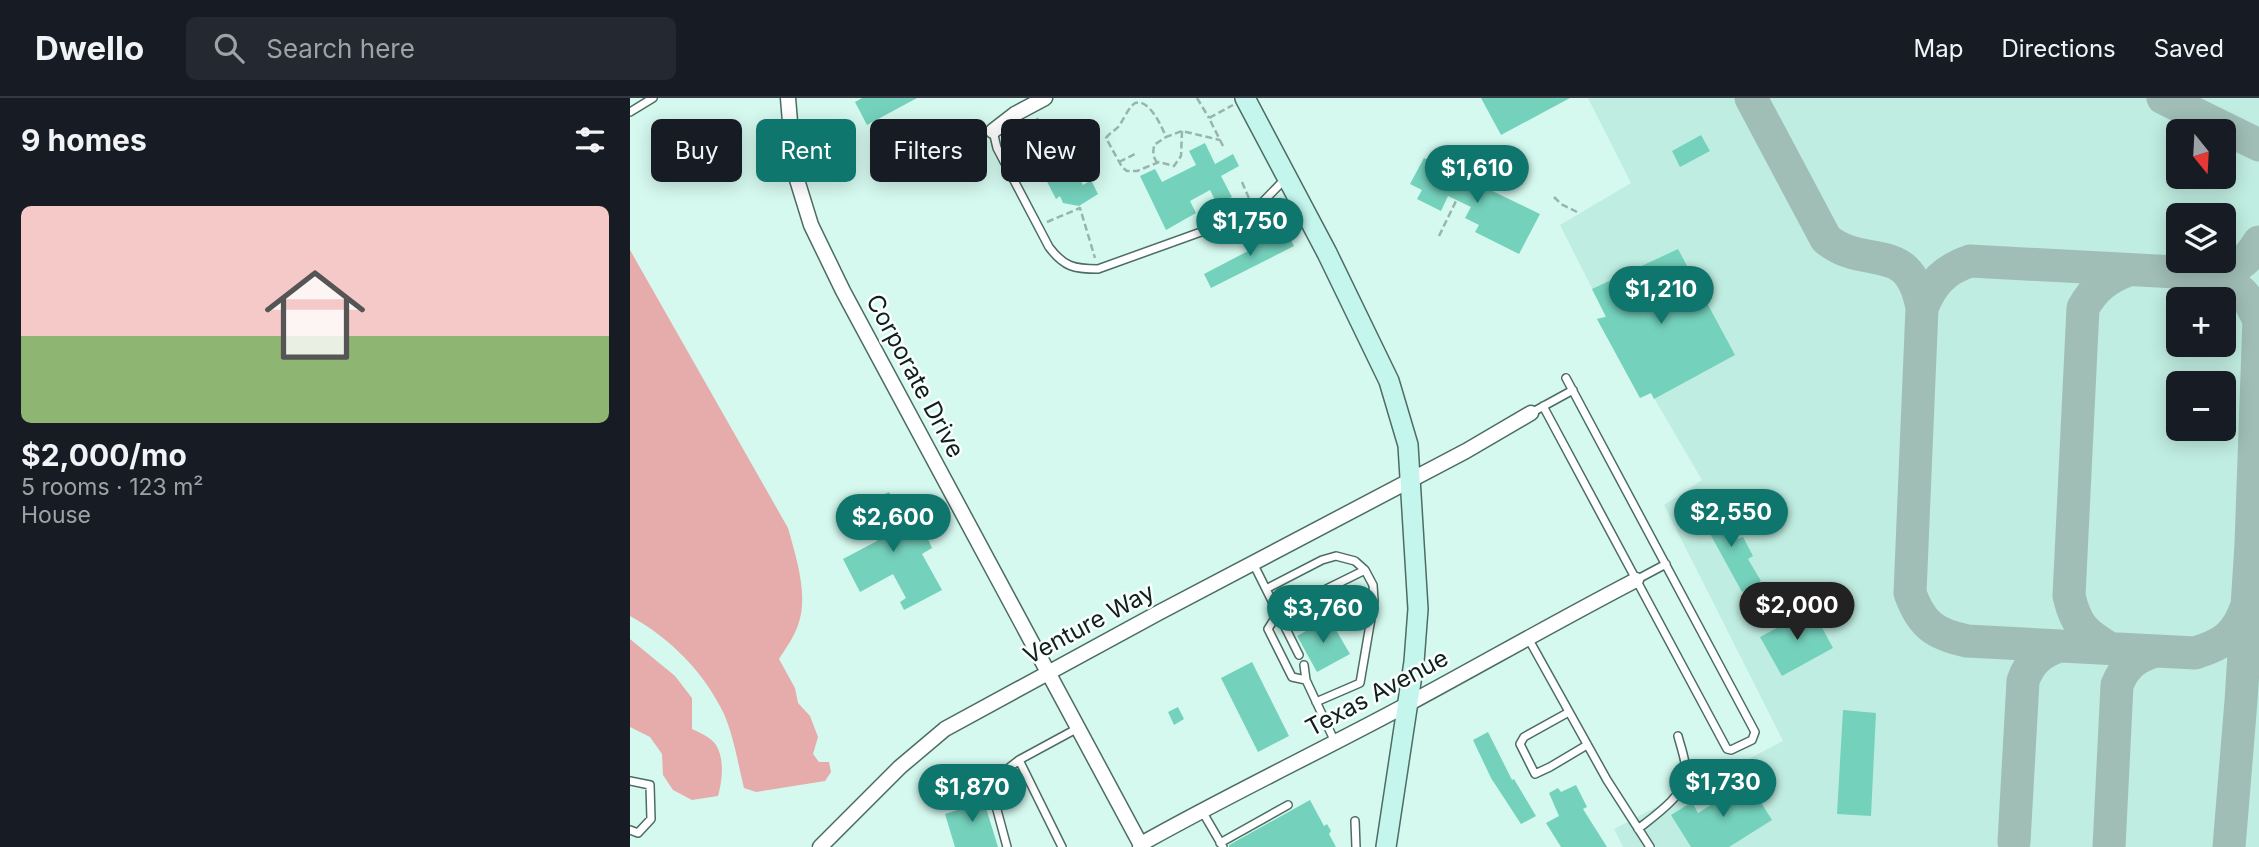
<!DOCTYPE html>
<meta charset="utf-8">
<style>
body{margin:0;font-family:Inter,sans-serif;background:#242831;color:#f1f3f6;height:100vh;display:flex;flex-direction:column;font-size:26px;white-space:nowrap}
*{box-sizing:border-box;margin:0}
p{font-size:23px;color:#9ea1a6}
.icon{flex:none;width:38px;height:38px;fill:none;stroke:currentColor;stroke-width:2;stroke-linecap:round;stroke-linejoin:round}
.map{position:relative;flex:1;overflow:hidden}
.drawer{display:flex;flex-direction:column;background:#171b24;width:630px}
.drawer>*{flex:none}
.guide{position:absolute;left:21px;top:21px;width:665px;height:63px;display:flex;gap:14px}
.needle{width:46px;rotate:162deg}
.fabs{position:absolute;left:1536px;top:21px;display:grid;gap:14px}
.fabs a{display:grid;place-items:center;width:70px;height:70px;border-radius:10px;background:#171b24;box-shadow:0 4px 18px #0003;font-size:35px}
.price{position:absolute;translate:-50% -60px;padding:0 16px;border-radius:24px;background:#0f766e;color:#fff;font-size:23px;line-height:46px;filter:drop-shadow(0 2px 4px #0008)}
.price::after{content:'';position:absolute;left:50%;top:42px;width:21px;height:16px;margin-left:-10px;background:inherit;clip-path:polygon(0 0,100% 0,50% 100%)}
.price.on{background:#222;color:#fff}
ul{padding:0;list-style:none}
li{display:grid;align-content:center;gap:14px;height:371px;padding:0 21px}
li+li{border-top:2px solid #363941}
li span{display:grid;place-items:center;height:217px;border-radius:10px;color:#555}
li>.icon{margin-inline-start:auto}
span .icon{width:126px;height:126px;fill:#fffc;stroke-width:1}
li b{font-size:30px}
h2{display:flex;justify-content:space-between;align-items:center;height:84px;padding:0 21px;font-size:30px}
.pill{padding:0 24px;border-radius:10px;background:#171b24;box-shadow:0 4px 18px #0003;font-size:24px;line-height:63px}
.pill.on{background:#0f766e;color:#fff}
header{display:flex;align-items:center;gap:42px;box-sizing:border-box;height:98px;padding:0 35px;background:#171b24;border-bottom:2px solid #363941}
header strong{font-size:33px}
nav{display:flex;gap:38px;margin-inline-start:auto;font-size:24px}
.search{width:490px;height:63px;background:#242831;display:flex;align-items:center;gap:18px;box-sizing:border-box;padding:0 24px;border-radius:10px;color:#9ea1a6;font-size:26px}
main{display:flex;flex:1;min-height:0}
.map>svg:first-child{display:block}
.built{fill:#c0ede1;fill-rule:evenodd}
.green{fill:#e5acab}
.lines{fill:none;stroke-linecap:round;stroke-linejoin:round}
.taxiway{stroke:#a0beb6;stroke-width:33}
.building{fill:#74d1bc}
.service-casing{stroke:#4d6c64;stroke-width:10}
.minor-casing{stroke:#4d6c64;stroke-width:17}
.secondary-casing{stroke:#4d6c64;stroke-width:22}
.path{stroke:#98b4ad;stroke-width:2.5;stroke-dasharray:7 3.5;stroke-linecap:butt}
.service{stroke:#fff;stroke-width:7}
.minor{stroke:#fff;stroke-width:14}
.secondary{stroke:#c4f6ed;stroke-width:19}
.labels{text-anchor:middle;stroke-width:5;stroke-linejoin:round;paint-order:stroke}
.street-label{font-size:24px;fill:#111e1b;stroke:#f8fffd}
</style>
<header>
<strong>Dwello</strong>
<div class="search"><svg class="icon" aria-label="search" viewBox="0 0 24 24"><circle cx="10" cy="10" r="6"/><path d="M15 15l6 6"/></svg>Search here</div>
<nav><a>Map</a><a>Directions</a><a>Saved</a></nav>
</header>
<main>
<section class="drawer">
<h2>9 homes<svg class="icon" aria-label="filters" viewBox="0 0 24 24"><path d="M4 7h16M4 17h16"/><circle cx="9" cy="7" r="2"/><circle cx="15" cy="17" r="2"/></svg></h2>
<ul>
<li><span style="background:linear-gradient(#f6c9c9 60%,#8fb573 0)"><svg class="icon" aria-label="home" viewBox="0 0 24 24"><path d="M3 11l9-7 9 7M6 9v11h12V9"/></svg></span><div><b>$2,000/mo</b><p>5 rooms · 123 m²</p><p>House</p></div></li>
</ul>
</section>
<div class="map">
<svg width="1629" height="749" viewBox="0 0 1629 749">
<rect width="100%" height="100%" fill="#d5f9ef"/>
<path class="built" d="M958,0H1629V749H993L984,731L1153,643L1034,407L1072,382L1021,295L1010,300L967,221L976,218L930,127L1001,85ZM1549,33H1594V79H1549ZM1549,117H1594V163H1549ZM1549,201H1594V247H1549ZM1549,285H1594V331H1549Z"/>
<path class="green" d="M0,152L158,430C166,459 179,498 168,527C164,539 156,550 149,561L165,590L168,605L180,618L188,639L183,656L189,664H199L201,674L195,683L126,694L114,690C108,666 104,639 94,616C74,574 40,540 0,518Z
M0,541L45,578L62,600V631C70,635 81,639 86,647C95,661 92,684 88,698L62,702L43,692L33,677L32,656L20,639L0,629Z"/>
<g class="lines">
<path class="taxiway" d="M1121,0L1196,141C1236,174 1279,139 1292,210L1280,495C1291,526 1304,536 1337,543L1565,555C1594,546 1607,537 1617,507
M1533,0L1629,47
M1583,176C1608,186 1619,199 1629,223
M1292,210C1302,185 1314,172 1340,163L1583,176C1606,171 1617,164 1629,144
M1481,551C1455,536 1446,528 1439,498L1453,210C1464,190 1477,180 1498,172
M1384,744L1393,583C1400,563 1411,554 1430,548
M1479,749L1487,587C1495,567 1506,559 1525,553
M1599,749L1611,603L1621,446L1629,220"/>
</g>
<path class="building" d="M232,0H287L237,27L225,4Z
M851,0H940L871,37Z
M425,31L453,87L461,82L468,96L449,108L433,105L430,98L426,101L397,45Z
M1071,37L1080,53L1050,69L1042,53Z
M575,45L585,66L603,56L609,68L591,78L602,99L587,106L580,92L560,103L566,115L536,132L510,78L525,71L532,84L566,67L559,53Z
M794,60L910,116L889,156L845,134L849,127L835,120L841,109L818,98L811,113L787,101L792,92L780,86Z
M656,132L664,148L581,190L574,176L620,152L614,141L625,135L630,146Z
M1048,151L1105,257L1024,301L1021,295L1010,300L967,221L976,219L962,191Z
M259,394L280,433L287,429L299,443L302,450L292,456L312,492L274,512L270,504L276,500L263,476L230,494L213,461L247,443L228,409Z
M1076,407L1083,420L1093,414L1108,441L1113,439L1123,458L1118,461L1131,483L1112,494L1067,412Z
M1182,511L1203,550L1152,578L1130,539Z
M699,520L720,556L687,574L667,538Z
M622,564L659,638L628,654L591,580Z
M548,609L554,621L544,627L538,614Z
M1213,612L1246,615L1241,718L1207,716Z
M858,634L882,682L884,681L906,718L891,726L861,680L843,642Z
M1115,679L1142,722L1099,749H1061L1041,717L1062,704L1068,715L1105,692L1102,687Z
M946,687L957,709L953,711L977,749H931L916,725L929,718L919,695L928,690L931,694Z
M351,694L368,749H325L315,716L334,710V699Z
M680,702L694,728L697,726L701,733L699,736L706,749H599V747Z"/>
<g class="lines">
<defs>
<path id="service" d="M0,14L23,0
M363,33L367,50L419,149C434,169 444,171 468,171L621,116L655,81
M913,308L1097,651L1101,652L1122,642L1125,634L936,280
M901,315L943,292
M623,465L648,515L735,472
M1006,482L1036,466
M636,491L692,462L706,458L725,463L735,472L743,487L744,503L730,585L686,604
M648,515L638,531L662,579L676,582L705,644
M648,515L669,557
M898,540L977,682L1020,749
M674,567L676,582
M939,614L894,639L890,646L905,676L920,669L957,647
M389,662L432,749
M0,683L20,687L21,721L8,735L0,732
M572,713L593,749
M725,723L726,749
M1008,731C1023,719 1055,697 1056,677C1057,665 1051,650 1048,638
M590,745L658,707
M377,749L363,697L367,679L389,662L448,630"/>
<path id="minor" d="M158,0L164,72L181,127L213,193L512,749
M363,33L385,16L415,0
M190,749L270,669L315,631L530,514L836,353L901,315
M510,749L511,746C598,697 689,654 778,606C854,565 929,522 1006,482"/>
<path id="secondary" d="M615,0L697,155L759,283L778,347L788,511L784,564L756,749"/>
</defs>
<use href="#service" class="service-casing"/>
<use href="#minor" class="minor-casing"/>
<use href="#secondary" class="secondary-casing"/>
<path class="path" d="M567,0L579,20
M407,20L412,33
M552,33L551,58L544,68L529,64L507,73H497L492,69L476,40C480,34 485,33 489,28C494,21 498,10 505,5C519,0 532,29 536,39L552,33L590,42
M593,48L579,20L603,7
M489,64L507,55
M527,65L523,57L524,47L536,39
M612,84L621,105
M924,99L931,106L947,114
M628,120L638,139
M417,124L450,110L465,160
M809,138L826,103"/>
<use href="#service" class="service"/>
<use href="#minor" class="minor"/>
<use href="#secondary" class="secondary"/>
</g>
<g class="labels">
<g class="street-label">
<text transform="translate(285 278) rotate(62)" y="8">Corporate Drive</text>
<text transform="translate(459 526) rotate(-28)" y="8">Venture Way</text>
<text transform="translate(747 595) rotate(-28)" y="8">Texas Avenue</text>
</g>
</g>
</svg>
<div class="fabs">
<a><svg class="needle" viewBox="-14 -14 28 28"><path d="M0-13l5 13h-10z" fill="#e53935"/><path d="M0 13l5-13h-10z" fill="#9ea1a6"/></svg></a>
<a><svg class="icon" aria-label="layers" viewBox="0 0 24 24"><path d="M12 4l9 5-9 5-9-5zM3 14l9 5 9-5"/></svg></a>
<a>+</a>
<a>−</a>
</div>
<b class="price" style="left:847px;top:107px">$1,610</b>
<b class="price" style="left:620px;top:160px">$1,750</b>
<b class="price" style="left:1031px;top:228px">$1,210</b>
<b class="price" style="left:1101px;top:451px">$2,550</b>
<b class="price" style="left:263px;top:456px">$2,600</b>
<b class="price on" style="left:1167px;top:544px">$2,000</b>
<b class="price" style="left:693px;top:547px">$3,760</b>
<b class="price" style="left:1093px;top:721px">$1,730</b>
<b class="price" style="left:342px;top:726px">$1,870</b>
<div class="guide">
<a class="pill">Buy</a>
<a class="pill on">Rent</a>
<a class="pill">Filters</a>
<a class="pill">New</a>
</div>
</div>
</main>
